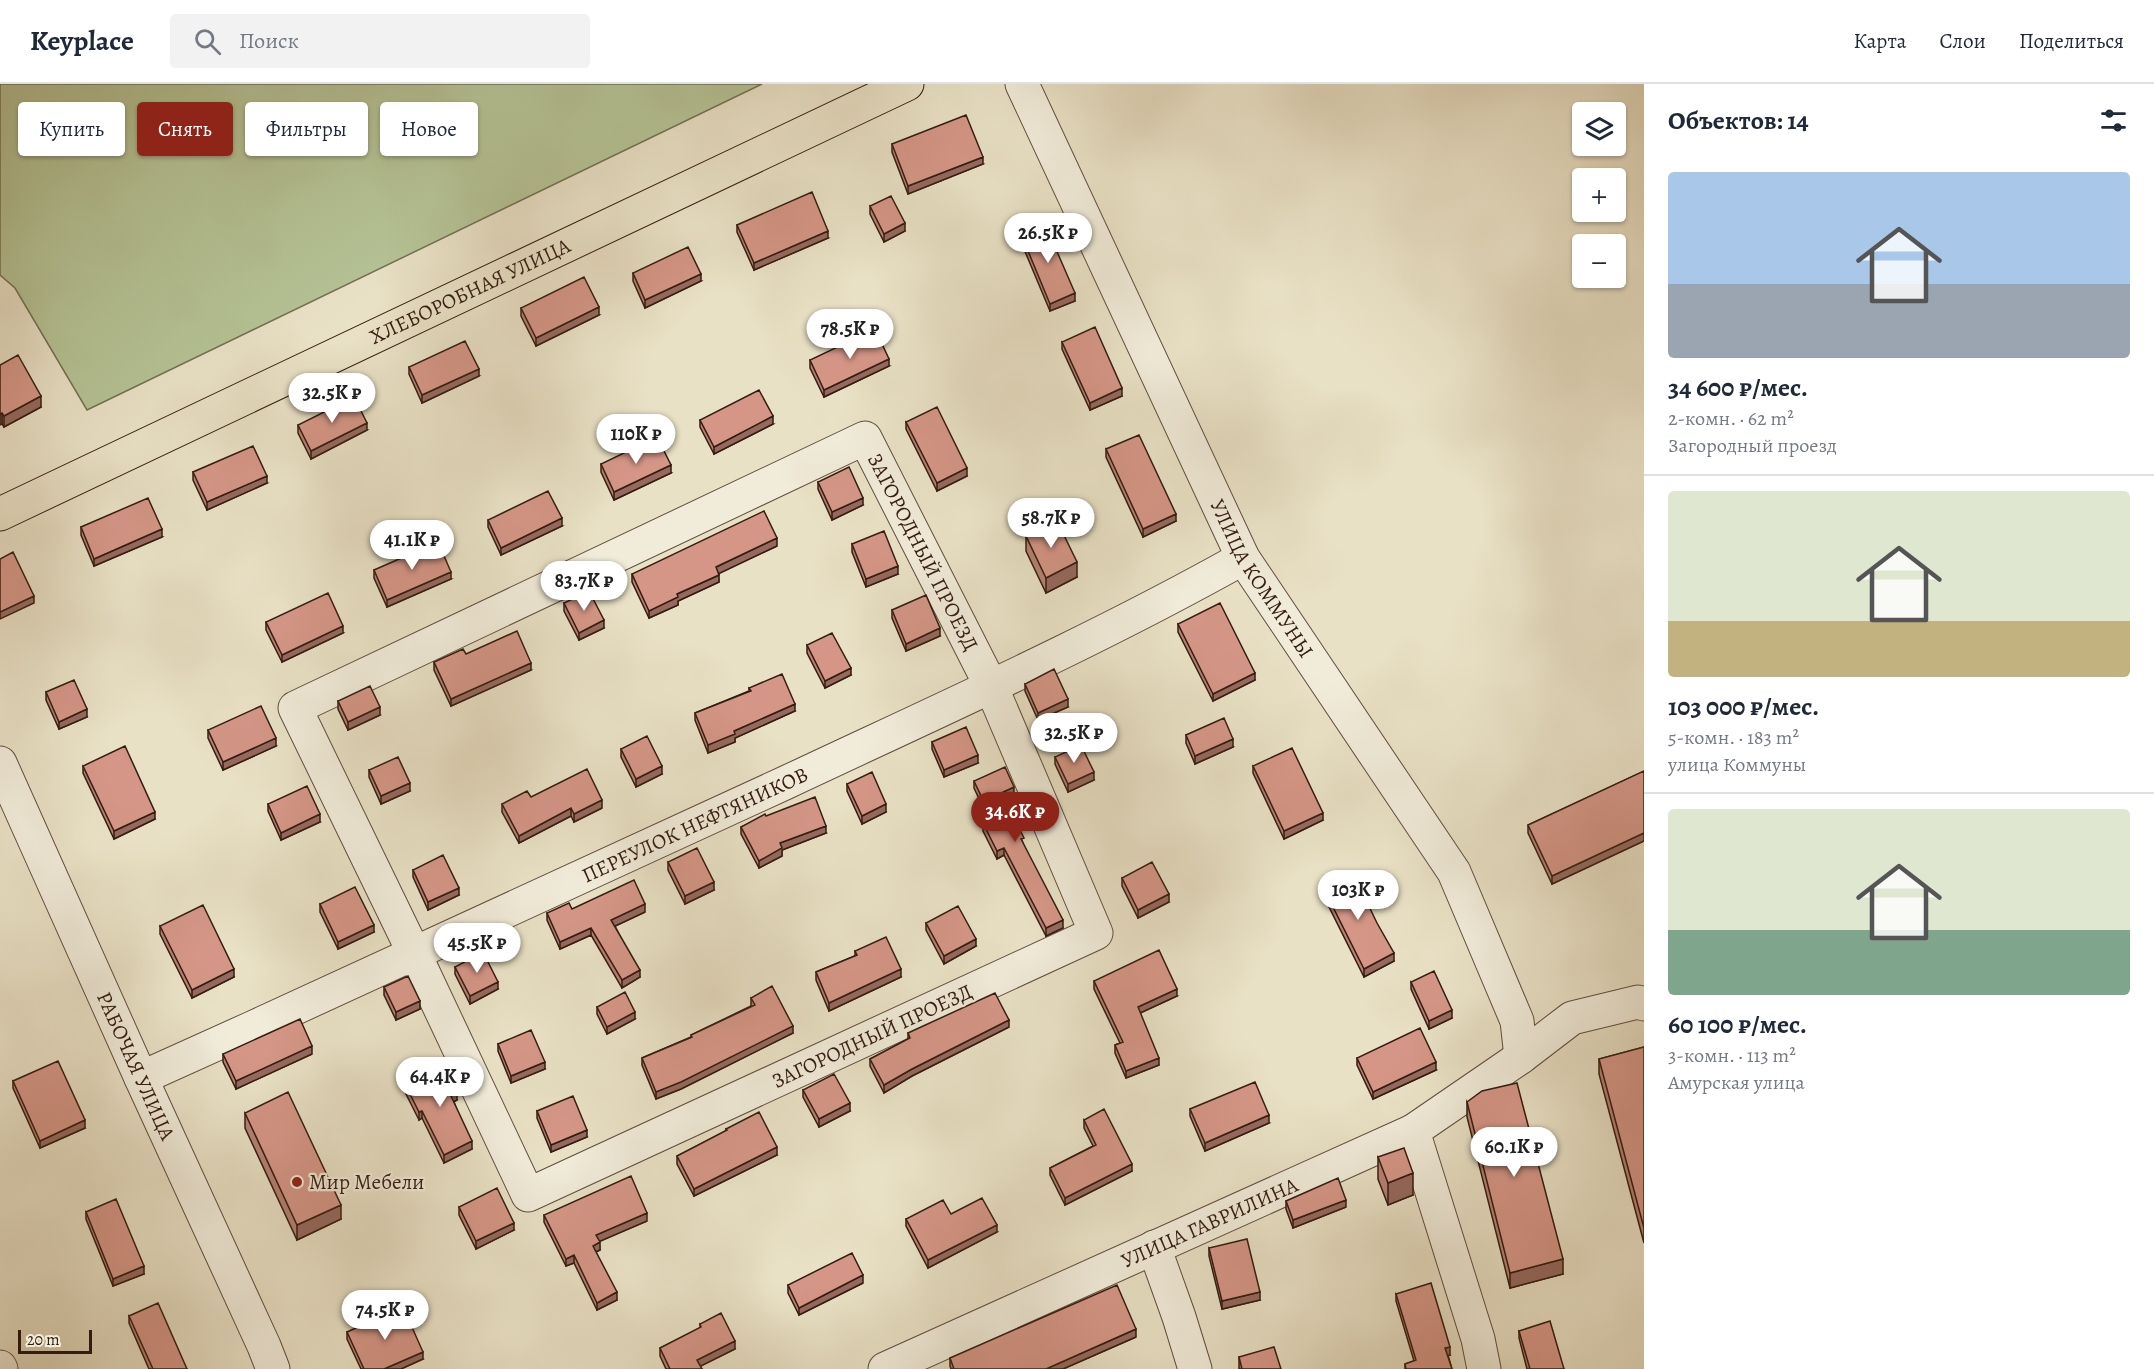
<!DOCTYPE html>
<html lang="ru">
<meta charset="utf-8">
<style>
body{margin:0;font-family:Alegreya,serif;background:#f2f2f3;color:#1f2937;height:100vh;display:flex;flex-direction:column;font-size:22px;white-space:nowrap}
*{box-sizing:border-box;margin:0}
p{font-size:20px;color:#747a83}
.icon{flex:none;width:33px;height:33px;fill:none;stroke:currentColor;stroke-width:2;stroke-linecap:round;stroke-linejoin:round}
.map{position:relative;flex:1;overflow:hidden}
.side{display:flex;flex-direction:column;background:#fff;width:510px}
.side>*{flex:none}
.hud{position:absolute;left:18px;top:18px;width:570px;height:54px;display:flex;gap:12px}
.fabs{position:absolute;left:1572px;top:18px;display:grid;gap:12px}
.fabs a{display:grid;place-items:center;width:54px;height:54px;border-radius:6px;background:#fff;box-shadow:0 2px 4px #0004;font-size:30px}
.scale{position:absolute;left:18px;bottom:15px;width:74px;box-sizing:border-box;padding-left:6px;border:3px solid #341c10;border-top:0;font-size:16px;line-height:21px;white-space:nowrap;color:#341c10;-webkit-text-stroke:4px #f1ecda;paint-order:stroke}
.price{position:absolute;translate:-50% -51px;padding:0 14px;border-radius:21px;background:#fff;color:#222;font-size:20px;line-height:39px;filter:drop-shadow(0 2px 3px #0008)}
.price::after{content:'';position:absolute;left:50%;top:36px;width:18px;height:14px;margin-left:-9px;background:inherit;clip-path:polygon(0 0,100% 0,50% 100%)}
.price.selected{background:#8f2418;color:#fff}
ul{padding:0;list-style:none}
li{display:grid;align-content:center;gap:12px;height:318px;padding:0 24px}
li+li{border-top:2px solid #e0e1e3}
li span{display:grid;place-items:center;height:186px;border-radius:6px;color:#555}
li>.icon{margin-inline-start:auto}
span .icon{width:108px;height:108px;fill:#fffc;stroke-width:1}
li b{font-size:26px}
h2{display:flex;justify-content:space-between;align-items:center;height:72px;padding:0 24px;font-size:26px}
.chip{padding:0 21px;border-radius:6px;background:#fff;box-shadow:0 2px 4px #0004;font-size:21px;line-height:54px}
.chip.selected{background:#8f2418;color:#fff}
header{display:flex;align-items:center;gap:36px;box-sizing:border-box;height:84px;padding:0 30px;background:#fff;border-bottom:2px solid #e0e1e3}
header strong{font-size:28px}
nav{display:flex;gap:33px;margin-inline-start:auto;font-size:21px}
.search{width:420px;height:54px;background:#f2f2f3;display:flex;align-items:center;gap:15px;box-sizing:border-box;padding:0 21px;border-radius:6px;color:#747a83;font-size:22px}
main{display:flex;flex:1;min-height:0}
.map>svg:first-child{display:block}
.green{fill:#b5c396;stroke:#747053;stroke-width:1.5}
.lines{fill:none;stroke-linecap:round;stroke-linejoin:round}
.minor-casing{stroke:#614d3e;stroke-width:35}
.major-casing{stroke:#341c10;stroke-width:35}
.minor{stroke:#f1ecda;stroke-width:33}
.major{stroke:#e9e1c6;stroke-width:33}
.wall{fill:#b78174;stroke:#341c10;stroke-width:1.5}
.shaded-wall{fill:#95695e;stroke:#341c10;stroke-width:1.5}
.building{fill:#d59687;stroke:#341c10;stroke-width:1.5}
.poi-dot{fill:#8f2418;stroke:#f1ecda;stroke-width:2}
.labels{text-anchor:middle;stroke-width:4.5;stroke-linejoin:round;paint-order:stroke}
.street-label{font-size:21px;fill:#341c10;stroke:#f1ecda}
.poi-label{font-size:21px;fill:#341c10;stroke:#f1ecda;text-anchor:start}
</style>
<header>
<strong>Keyplace</strong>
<div class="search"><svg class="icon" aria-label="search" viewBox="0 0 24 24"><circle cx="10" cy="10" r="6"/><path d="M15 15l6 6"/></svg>Поиск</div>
<nav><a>Карта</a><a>Слои</a><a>Поделиться</a></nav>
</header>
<main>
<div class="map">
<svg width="1644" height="1285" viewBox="0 0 1644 1285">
<rect width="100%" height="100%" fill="#e9e1c6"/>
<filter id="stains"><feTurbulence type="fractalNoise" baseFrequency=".00333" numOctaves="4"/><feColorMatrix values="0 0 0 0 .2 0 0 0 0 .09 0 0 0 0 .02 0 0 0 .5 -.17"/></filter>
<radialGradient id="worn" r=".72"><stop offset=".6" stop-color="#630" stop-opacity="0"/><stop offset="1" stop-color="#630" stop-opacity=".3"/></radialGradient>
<path class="green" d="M0,0H762L87,326L15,204L0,191Z"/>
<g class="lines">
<defs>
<g id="minor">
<path id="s1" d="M1022,0L1243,474L1454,788L1517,937L1521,973"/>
<path d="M865,354L991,602L1096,849L528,1111L415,871L295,624Z"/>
<path id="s2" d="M0,679L141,994L264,1262L273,1285"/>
<path id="s3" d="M141,994C357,897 572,798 787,698C940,626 1095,557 1243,474"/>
<path d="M1413,1047L1478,1255L1484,1285"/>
<path d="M1154,1163L1179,1233L1195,1285"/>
<path d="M0,1283L1,1285"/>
<path id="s4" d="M885,1285L1413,1047L1521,973L1572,934L1638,918L1644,920"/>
</g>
<g id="major">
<path id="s5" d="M0,430L907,0"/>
</g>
</defs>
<use href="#minor" class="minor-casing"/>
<use href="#major" class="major-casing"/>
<use href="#minor" class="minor"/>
<use href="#major" class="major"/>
</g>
<path class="wall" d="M892,60L983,80L908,110L892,68Z
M870,122L905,147L884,158L870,130Z
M737,141L828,154L754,186L737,148Z
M1021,150L1075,217L1050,227L1021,158Z
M633,189L701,197L645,224L633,197Z
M521,224L599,231L536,262L521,232Z
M1062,258L1122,312L1090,326L1062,265Z
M810,276L889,282L824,313L810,284Z
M0,281L41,323L4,343L2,340Z
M409,283L479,292L422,319L409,290Z
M700,336L773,340L714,370L700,343Z
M906,338L967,392L937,407L906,345Z
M298,341L367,346L311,375L298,349Z
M1106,365L1176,437L1143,453L1106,373Z
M601,380L671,389L614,416L601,388Z
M193,388L267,399L207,426L193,396Z
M818,398L863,421L832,436L818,405Z
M488,436L562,442L501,471L488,443Z
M81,443L162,453L94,482L81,451Z
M1026,452L1077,493L1046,509L1026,467Z
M852,460L898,490L866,503L852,468Z
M777,462L718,489L719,498L678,517V521L649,534L632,498V490Z
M374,486L451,495L387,523L374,494Z
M564,519L604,544L579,556L564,527Z
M892,526L940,552L906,567L892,534Z
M266,538L343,549L282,578L266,546Z
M1178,540L1255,596L1213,617L1178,548Z
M807,561L851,591L825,604L807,569Z
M466,570L531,586L451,622L434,586V578Z
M1025,600L1068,623L1038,636L1025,607Z
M749,604L795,627L735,654V658L708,669L695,636V629L749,607Z
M46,608L87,633L59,645L46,616Z
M338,617L380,631L348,646L338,625Z
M208,646L276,662L223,686L208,654Z
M1186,651L1233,663L1195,680L1186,659Z
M932,658L978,679L944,693L932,665Z
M621,665L662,690L636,703L621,673Z
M1055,673L1094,696L1068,708L1055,680Z
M83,682L155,735L114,755L83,689Z
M1253,682L1323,736L1284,755L1253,689Z
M369,686L410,707L381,720L369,693Z
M1644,687V757L1552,800L1528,749V741Z
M974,697L1014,710L1004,715L1024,761L1063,844L1046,852L1004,771L997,775L983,747V739L989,736L974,704Z
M847,700L886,728L862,740L847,707Z
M268,720L320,738L281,756L268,727Z
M502,720L602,724L574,738L571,732L519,759L502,728Z
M766,732L826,749L782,766V772L759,784L741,750V743Z
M668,778L714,806L685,820L668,786Z
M413,786L459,811L428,826L413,793Z
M1122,794L1169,818L1138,834L1122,802Z
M1323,803L1394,877L1364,893L1323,811Z
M320,820L374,848L338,865L320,828Z
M572,825L645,828L615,842L640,893L622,904L591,851L560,865L547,836V829Z
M926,839L976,862L944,880L926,846Z
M160,842L234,893L192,914L160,850Z
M855,867L901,893L829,927L816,896V888L855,872Z
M455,883L498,905L470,920L455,890Z
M1094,897L1177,912L1140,929L1159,981L1126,994L1115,969V961L1120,959L1094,905Z
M1411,898L1452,934L1429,945L1411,905Z
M384,903L420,925L396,936L384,911Z
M751,914L793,949L681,1005L656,1015L642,981V974L691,953V951L751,922Z
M597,923L635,935L607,950L597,930Z
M1009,943L912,992L884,1009L870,982V975L908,955V949Z
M498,960L545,985L511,999L498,967Z
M1644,963V1159L1599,990V975Z
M223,970H312L236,1005L223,978Z
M1357,974L1436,986L1373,1015L1357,981Z
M13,997L85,1044L40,1064L13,1004Z
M405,1000L457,1016L454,1018L472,1065L444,1079L422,1034L419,1036L405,1008Z
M803,1006L850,1027L819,1043L803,1013Z
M1467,1018L1563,1190L1510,1204L1467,1033Z
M1190,1025L1269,1039L1205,1067L1190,1032Z
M537,1027L587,1053L551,1068L537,1034Z
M245,1029L341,1135L297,1156L245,1044Z
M1084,1036L1132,1087L1065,1121L1050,1091V1084L1093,1062L1084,1044Z
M726,1045L777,1071L694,1112L677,1080V1072L726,1047Z
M1378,1073L1413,1111L1388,1121L1378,1095Z
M1286,1117L1346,1123L1293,1144L1286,1125Z
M459,1123L514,1146L476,1165L459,1131Z
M86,1128L144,1190L113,1202L86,1135Z
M544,1131L647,1137L599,1157L600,1166L596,1168L617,1216L597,1226L574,1179L566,1182L544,1138Z
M906,1135L997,1148L928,1184L906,1142Z
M1209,1164L1260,1216L1222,1225L1209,1172Z
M863,1199L799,1231L788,1209V1201Z
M1396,1210L1450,1271H1448L1452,1285H1405V1280L1414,1277L1396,1217Z
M129,1232L187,1285H149L129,1239Z
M700,1240L735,1265L700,1282L702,1285H666L660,1272V1264L700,1244Z
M1519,1247L1564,1285H1527L1519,1254Z
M347,1248L423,1275L401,1285H361L347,1255Z
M1136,1253L1063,1285H951L950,1282V1274Z
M1239,1273L1281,1285H1239Z"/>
<path class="shaded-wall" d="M983,73V80L908,110V102Z
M905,139V147L884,158V150Z
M828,147V154L754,186V179Z
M701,190V197L645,224V216Z
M1075,209V217L1050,227V220Z
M599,223V231L536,262V254Z
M889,275V282L824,313V306Z
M479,285V292L422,319V311Z
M1122,304V312L1090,326V319Z
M41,312V323L4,343V332Z
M2,329V340L0,341V330Z
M773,332V340L714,370V363Z
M367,339V346L311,375V367Z
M671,381V389L614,416V408Z
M967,384V392L937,407V399Z
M267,392V399L207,426V418Z
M863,414V421L832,436V428Z
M1176,430V437L1143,453V445Z
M562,434V442L501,471V464Z
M162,445V453L94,482V475Z
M777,454V462L716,491V483Z
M1077,478V493L1046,509V494Z
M898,482V490L866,503V495Z
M451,488V495L387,523V516Z
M719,491V498L678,517V521L649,534V527L677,510Z
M34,512V519L0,535V528Z
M604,536V544L579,556V549Z
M343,542V549L282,578V571Z
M940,544V552L906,567V560Z
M531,579V586L451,622V615Z
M851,584V591L825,604V597Z
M1255,589V596L1213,617V610Z
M1068,615V623L1038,636V629Z
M795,620V627L735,654V658L708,669V661L734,647Z
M380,623V631L348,646V638Z
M87,625V633L59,645V638Z
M276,654V662L223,686V678Z
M1233,655V663L1195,680V672Z
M978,671V679L944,693V686Z
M662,682V690L636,703V695Z
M1094,688V696L1068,708V700Z
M410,699V707L381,720V712Z
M1014,703V710L1001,716V709Z
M602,716V724L574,738V730Z
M886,720V728L862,740V732Z
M571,724V732L519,759V752Z
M155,728V735L114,755V747Z
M1323,729V736L1284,755V747Z
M320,730V738L281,756V749Z
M826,742V749L782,766V772L759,784V777L780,759Z
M1644,749V757L1552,800V792Z
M1004,764V771L997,775V767Z
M714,798V806L685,820V812Z
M459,804V811L428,826V818Z
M1169,810V818L1138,834V826Z
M645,820V828L611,844V836Z
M1063,836V844L1046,852V844Z
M374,841V848L338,865V858Z
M591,844V851L560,865V858Z
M976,855V862L944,880V872Z
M1394,869V877L1364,893V885Z
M234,885V893L192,914V906Z
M901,885V893L829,927V919Z
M640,886V893L622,904V896Z
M498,898V905L470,920V912Z
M1177,905V912L1138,930V923Z
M420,917V925L396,936V928Z
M1452,926V934L1429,945V937Z
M635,928V935L607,950V943Z
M1009,936V943L912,992L884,1009V1001L912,985Z
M793,942V949L681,1005L656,1015V1008Z
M312,962V970L236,1005V997Z
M1159,974V981L1126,994V987Z
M545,978V985L511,999V992Z
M1436,978V986L1373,1015V1008Z
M457,1008V1016L451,1019V1012Z
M850,1019V1027L819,1043V1035Z
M422,1027V1034L419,1036V1028Z
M1269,1031V1039L1205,1067V1059Z
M85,1036V1044L40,1064V1057Z
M587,1046V1053L551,1068V1061Z
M472,1057V1065L444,1079V1071Z
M777,1063V1071L694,1112V1105Z
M1132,1080V1087L1065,1121V1114Z
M1413,1089V1111L1388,1121V1099Z
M1346,1116V1123L1293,1144V1136Z
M341,1121V1135L297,1156V1141Z
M647,1129V1137L596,1159V1151Z
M514,1139V1146L476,1165V1157Z
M997,1141V1148L928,1184V1176Z
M600,1158V1166L593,1169V1162Z
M574,1171V1179L566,1182V1175Z
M1563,1175V1190L1510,1204V1189Z
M144,1182V1190L113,1202V1195Z
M863,1191V1199L799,1231V1224Z
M617,1208V1216L597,1226V1219Z
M1260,1208V1216L1222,1225V1217Z
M1136,1245V1253L1063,1285H1046Z
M735,1257V1265L697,1284V1276Z
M1450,1263V1271L1445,1272V1264Z
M423,1268V1275L401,1285H384Z"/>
<path class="building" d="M966,31L983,73L908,102L892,60Z
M812,108L828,147L754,179L737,141Z
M891,112L905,139L884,150L870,122Z
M1045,140L1075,209L1050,220L1021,150Z
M688,163L701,190L645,216L633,189Z
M584,193L599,223L536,254L521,224Z
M1095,243L1122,304L1090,319L1062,258Z
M875,245L889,275L824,306L810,276Z
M465,257L479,285L422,311L409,283Z
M18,271L41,312L4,332L2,329L0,330V281Z
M759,306L773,332L714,363L700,336Z
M354,313L367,339L311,367L298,341Z
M937,323L967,384L937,399L906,338Z
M1139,351L1176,430L1143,445L1106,365Z
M657,353L671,381L614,408L601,380Z
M253,362L267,392L207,418L193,388Z
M849,383L863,414L832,428L818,398Z
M548,407L562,434L501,464L488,436Z
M148,414L162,445L94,475L81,443Z
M764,427L777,454L716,483L719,491L677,510L678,513L649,527L632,490Z
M1057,437L1077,478L1046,494L1026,452Z
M884,447L898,482L866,495L852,460Z
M438,458L451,488L387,516L374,486Z
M13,468L34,512L0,528V475Z
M589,507L604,536L579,549L564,519Z
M328,509L343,542L282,571L266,538Z
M926,511L940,544L906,560L892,526Z
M1220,519L1255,589L1213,610L1178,540Z
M517,547L531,579L451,615L434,578L463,565L466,570Z
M832,549L851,584L825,597L807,561Z
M1054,585L1068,615L1038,629L1025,600Z
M782,590L795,620L734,647L735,650L708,661L695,629L751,607L749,604Z
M74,596L87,625L59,638L46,608Z
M370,602L380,623L348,638L338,617Z
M261,622L276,654L223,678L208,646Z
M1224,634L1233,655L1195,672L1186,651Z
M966,643L978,671L944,686L932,658Z
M647,652L662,682L636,695L621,665Z
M1081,661L1094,688L1068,700L1055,673Z
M125,662L155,728L114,747L83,682Z
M1292,664L1323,729L1284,747L1253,682Z
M398,673L410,699L381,712L369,686Z
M1005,683L1014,703L1001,709L1024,754L1021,755L1063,836L1046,844L1004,764L997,767L983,739L992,735L974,697Z
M587,685L602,716L574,730L571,724L519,752L502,720L527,707L531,713Z
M1644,687V749L1552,792L1528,741Z
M872,688L886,720L862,732L847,700Z
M307,702L320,730L281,749L268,720Z
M815,713L826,742L780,759L782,764L759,777L741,743L765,730L766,732Z
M697,764L714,798L685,812L668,778Z
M443,771L459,804L428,818L413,786Z
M1152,778L1169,810L1138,826L1122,794Z
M1353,789L1377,839L1394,869L1364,885L1323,803Z
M634,796L645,820L611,836L640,886L622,896L591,844L560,858L547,829L569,819L572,825Z
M355,803L374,841L338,858L320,820Z
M203,821L234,885L192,906L160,842Z
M958,822L976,855L944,872L926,839Z
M886,853L901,885L829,919L816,888L857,871L855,867Z
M1159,866L1177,905L1138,923L1159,974L1126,987L1115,961L1123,958L1094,897Z
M483,868L498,898L470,912L455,883Z
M1434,887L1452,926L1429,937L1411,898Z
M408,892L420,917L396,928L384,903Z
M772,902L793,942L681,998L656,1008L642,974L692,953L691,951L755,921L751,914Z
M625,908L635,928L607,943L597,923Z
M995,909L1009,936L912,985L884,1001L870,975L910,954L908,949Z
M300,935L312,962L236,997L223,970Z
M1420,944L1436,978L1373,1008L1357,974Z
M531,946L545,978L511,992L498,960Z
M1644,963V1144L1599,975Z
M58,977L85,1036L40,1057L13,997Z
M443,980L457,1008L451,1012L472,1057L444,1071L422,1027L419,1028L405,1000Z
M834,990L850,1019L819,1035L803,1006Z
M1255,998L1269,1031L1205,1059L1190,1025Z
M1517,999L1563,1175L1510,1189L1467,1018L1482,1007Z
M288,1008L341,1121L297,1141L245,1029Z
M573,1012L587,1046L551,1061L537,1027Z
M1104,1025L1132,1080L1065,1114L1050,1084L1096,1061L1084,1036Z
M759,1028L777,1063L694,1105L677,1072L727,1046L726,1045Z
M1404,1064L1413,1089L1388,1099L1378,1073Z
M631,1092L647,1129L596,1151L600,1158L593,1162L617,1208L597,1219L574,1171L566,1175L544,1131Z
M1338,1094L1346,1116L1293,1136L1286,1117Z
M497,1104L514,1139L476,1157L459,1123Z
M982,1114L997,1141L928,1176L906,1135L943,1116L951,1130Z
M116,1115L144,1182L113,1195L86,1128Z
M1247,1155L1260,1208L1222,1217L1209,1164Z
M852,1169L863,1191L799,1224L788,1201Z
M1431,1199L1450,1263L1445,1264L1452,1285H1406L1405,1280L1416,1276L1396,1210Z
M1117,1201L1136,1245L1046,1285H954L950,1274Z
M158,1219L187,1285H153L129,1232Z
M403,1223L423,1268L384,1285H364L347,1248Z
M721,1229L735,1257L697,1276L702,1285H670L660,1264L701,1243L700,1240Z
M1550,1237L1564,1285H1530L1519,1247Z
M1274,1263L1281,1285H1242L1239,1273Z"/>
<circle class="poi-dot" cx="297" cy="1098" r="6"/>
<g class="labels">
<g class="street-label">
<text dy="7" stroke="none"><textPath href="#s5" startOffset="520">ХЛЕБОРОБНАЯ УЛИЦА</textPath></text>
<text transform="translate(923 468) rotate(63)" y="7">ЗАГОРОДНЫЙ ПРОЕЗД</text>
<text dy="7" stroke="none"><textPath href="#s1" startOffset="550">УЛИЦА КОММУНЫ</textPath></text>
<text dy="7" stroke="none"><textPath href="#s3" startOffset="609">ПЕРЕУЛОК НЕФТЯНИКОВ</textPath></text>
<text transform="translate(872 952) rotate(-25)" y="7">ЗАГОРОДНЫЙ ПРОЕЗД</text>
<text dy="7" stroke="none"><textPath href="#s2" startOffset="332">РАБОЧАЯ УЛИЦА</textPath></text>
<text dy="7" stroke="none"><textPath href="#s4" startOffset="356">УЛИЦА ГАВРИЛИНА</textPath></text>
</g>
<g class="poi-label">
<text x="309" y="1105">Мир Мебели</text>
</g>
</g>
<rect width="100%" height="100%" filter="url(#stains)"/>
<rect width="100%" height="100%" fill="url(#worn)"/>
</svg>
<div class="fabs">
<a><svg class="icon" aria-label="layers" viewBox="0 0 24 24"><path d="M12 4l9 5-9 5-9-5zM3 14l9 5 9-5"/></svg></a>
<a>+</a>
<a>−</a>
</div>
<div class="scale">20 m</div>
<b class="price" style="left:1048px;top:180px">26.5K ₽</b>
<b class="price" style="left:850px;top:276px">78.5K ₽</b>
<b class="price" style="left:332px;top:340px">32.5K ₽</b>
<b class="price" style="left:636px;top:381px">110K ₽</b>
<b class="price" style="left:1051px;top:465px">58.7K ₽</b>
<b class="price" style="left:412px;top:487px">41.1K ₽</b>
<b class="price" style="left:584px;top:528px">83.7K ₽</b>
<b class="price" style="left:1074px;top:680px">32.5K ₽</b>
<b class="price selected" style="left:1015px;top:759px">34.6K ₽</b>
<b class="price" style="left:1358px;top:837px">103K ₽</b>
<b class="price" style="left:477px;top:890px">45.5K ₽</b>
<b class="price" style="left:440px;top:1024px">64.4K ₽</b>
<b class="price" style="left:1514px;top:1094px">60.1K ₽</b>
<b class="price" style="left:385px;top:1257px">74.5K ₽</b>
<div class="hud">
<a class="chip">Купить</a>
<a class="chip selected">Снять</a>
<a class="chip">Фильтры</a>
<a class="chip">Новое</a>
</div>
</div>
<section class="side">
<h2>Объектов: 14<svg class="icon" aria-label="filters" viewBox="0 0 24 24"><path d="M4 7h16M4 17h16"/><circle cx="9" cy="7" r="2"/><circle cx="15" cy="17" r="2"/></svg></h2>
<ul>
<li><span style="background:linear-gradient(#a9c7e8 60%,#9aa5b1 0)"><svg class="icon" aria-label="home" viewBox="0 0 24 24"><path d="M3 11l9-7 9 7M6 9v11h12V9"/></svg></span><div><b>34 600 ₽/мес.</b><p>2-комн. · 62 m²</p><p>Загородный проезд</p></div></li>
<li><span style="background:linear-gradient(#dfe7d0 70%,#c2b280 0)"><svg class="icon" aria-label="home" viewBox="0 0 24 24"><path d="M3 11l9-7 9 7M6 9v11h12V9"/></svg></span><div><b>103 000 ₽/мес.</b><p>5-комн. · 183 m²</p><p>улица Коммуны</p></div></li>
<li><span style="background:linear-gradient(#dfe7d0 65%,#7fa58c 0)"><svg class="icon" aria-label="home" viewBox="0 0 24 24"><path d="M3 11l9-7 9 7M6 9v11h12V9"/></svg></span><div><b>60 100 ₽/мес.</b><p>3-комн. · 113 m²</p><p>Амурская улица</p></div></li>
</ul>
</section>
</main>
